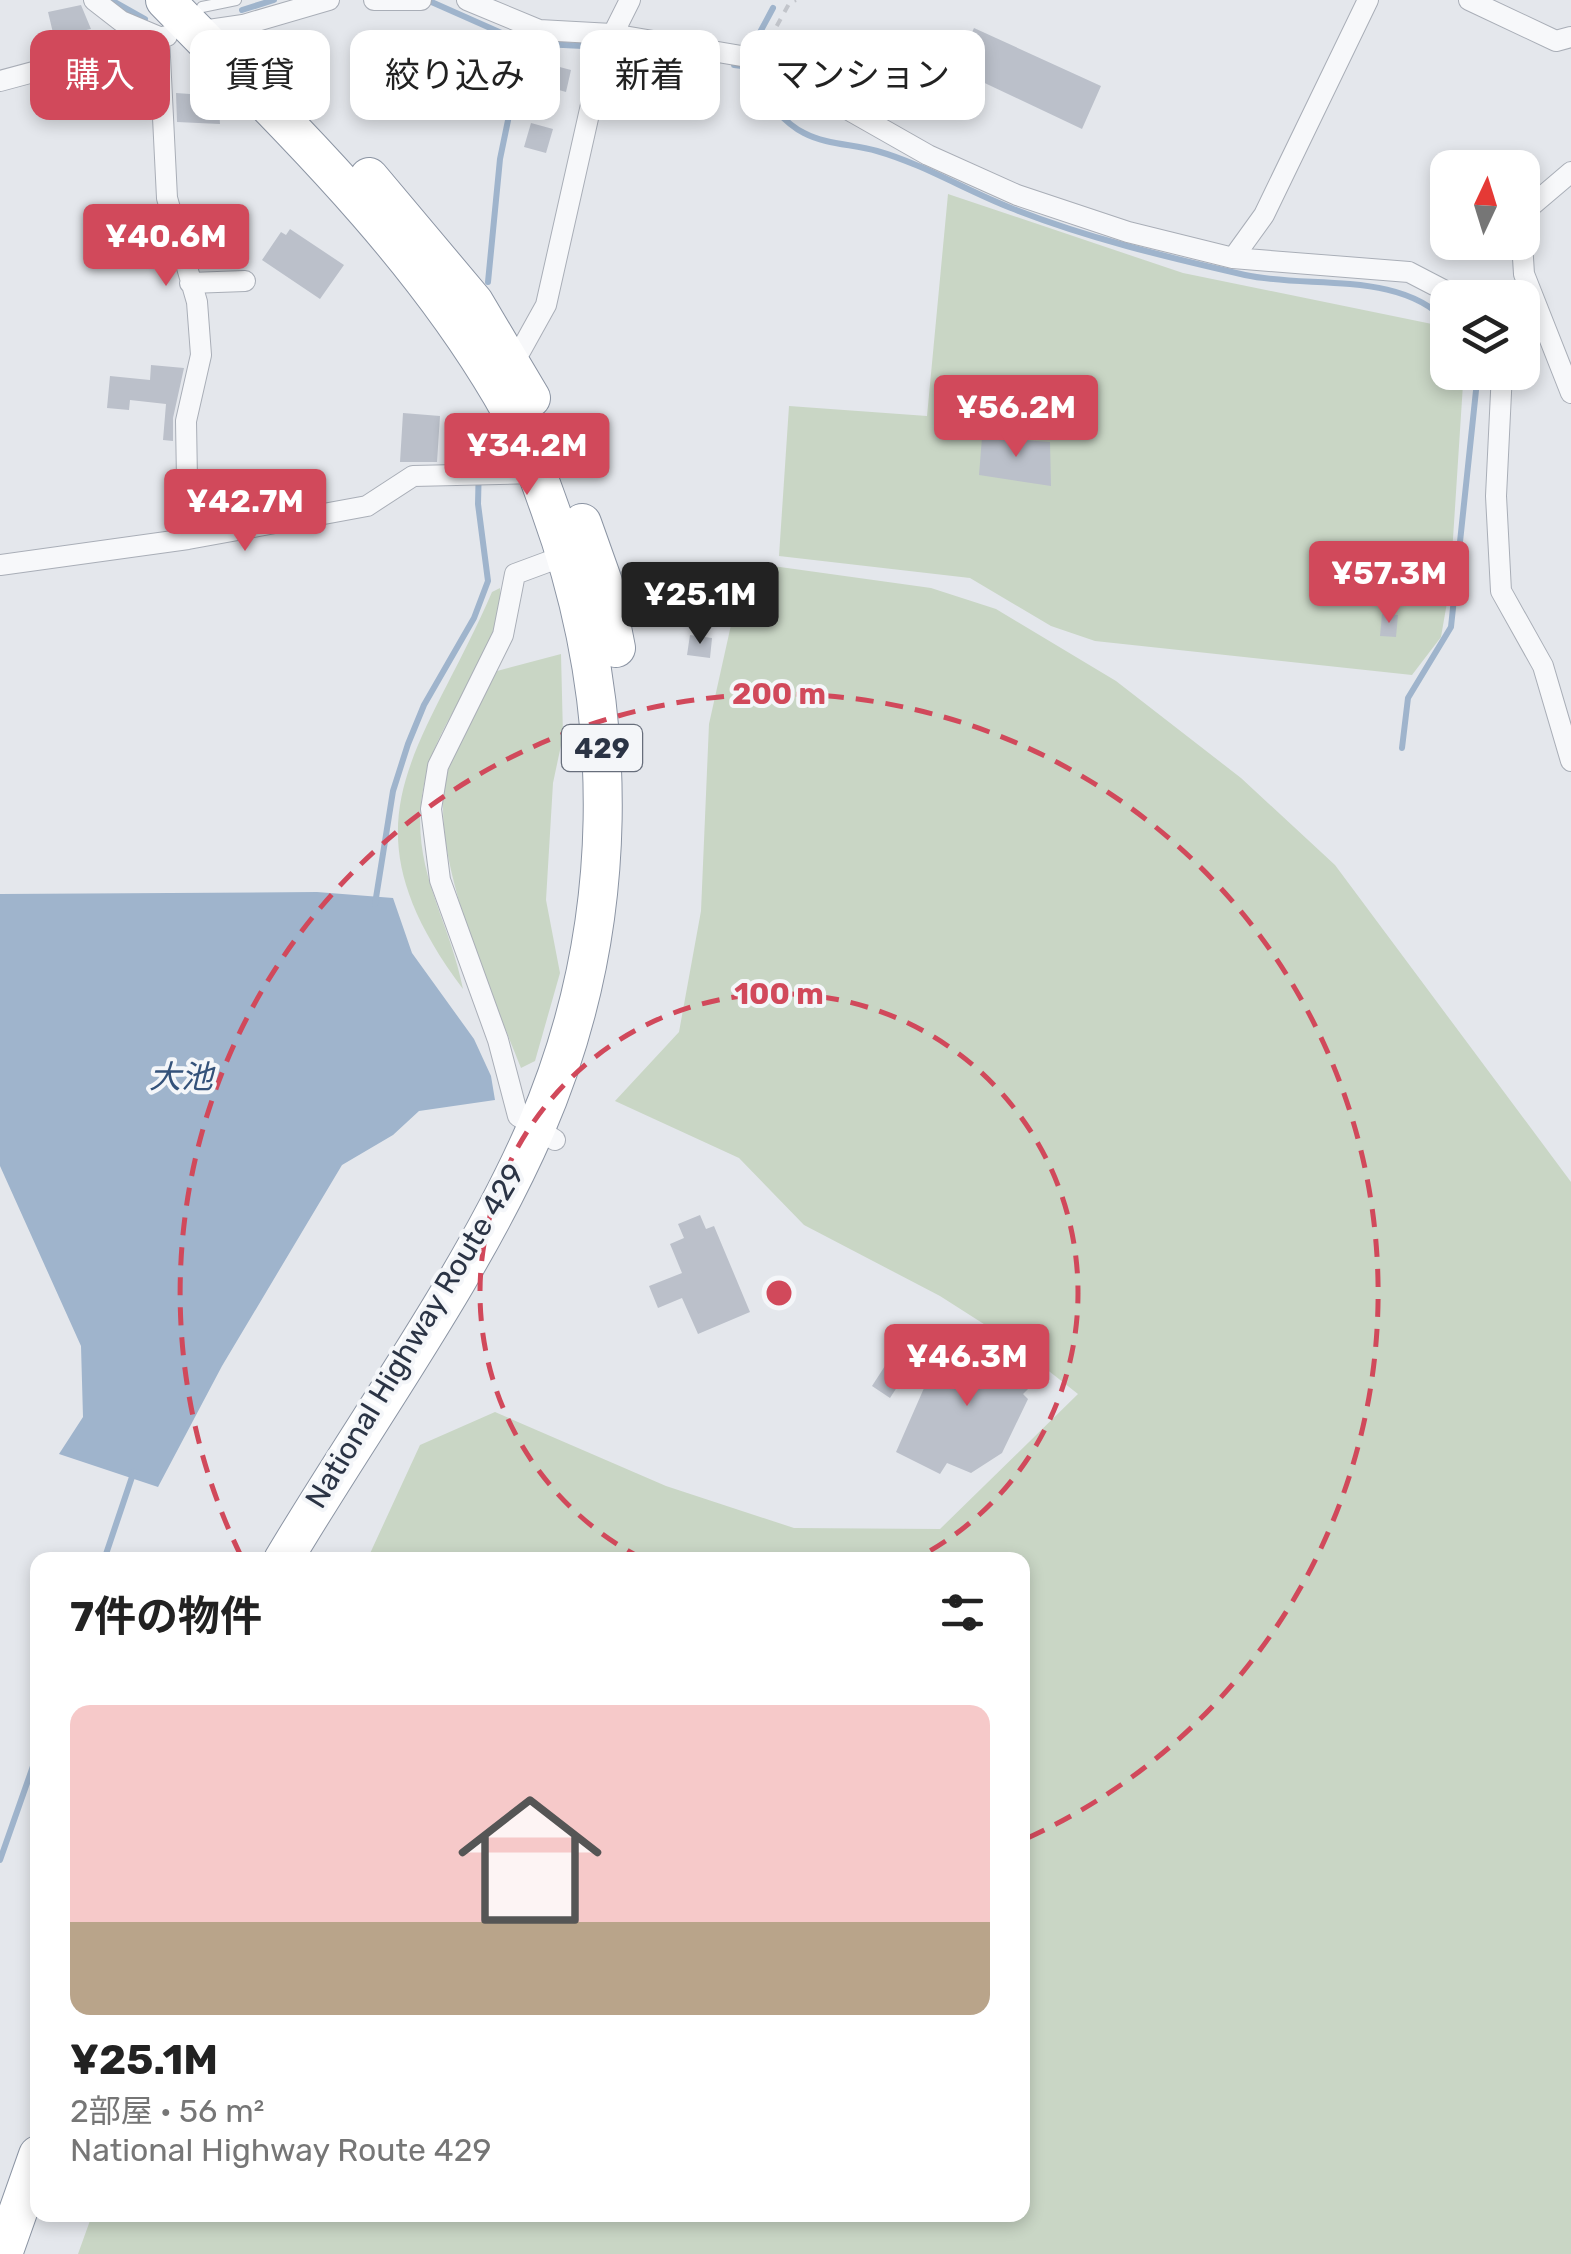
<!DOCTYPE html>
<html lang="ja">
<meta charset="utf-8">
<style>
body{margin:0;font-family:Rubik,"Noto Sans JP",sans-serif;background:#f6f6f6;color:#222;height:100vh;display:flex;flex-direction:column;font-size:38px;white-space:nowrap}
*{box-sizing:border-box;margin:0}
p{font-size:32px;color:#767676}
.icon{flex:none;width:55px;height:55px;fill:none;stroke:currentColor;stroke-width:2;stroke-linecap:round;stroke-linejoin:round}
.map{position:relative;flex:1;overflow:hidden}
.side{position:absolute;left:30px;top:1552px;width:1000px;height:670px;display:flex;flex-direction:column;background:#fff;border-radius:20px;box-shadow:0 5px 15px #0003}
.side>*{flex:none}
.guide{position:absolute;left:30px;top:30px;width:1000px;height:90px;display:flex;gap:20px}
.needle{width:65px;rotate:4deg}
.tools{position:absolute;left:1430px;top:150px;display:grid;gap:20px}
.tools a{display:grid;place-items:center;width:110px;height:110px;border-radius:20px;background:#fff;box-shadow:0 5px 15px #0003;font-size:50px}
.price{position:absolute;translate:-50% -85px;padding:0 22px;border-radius:10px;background:#d1495b;color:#fff;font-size:32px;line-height:65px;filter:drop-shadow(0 2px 5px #0008)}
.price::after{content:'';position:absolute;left:50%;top:60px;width:30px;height:22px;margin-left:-15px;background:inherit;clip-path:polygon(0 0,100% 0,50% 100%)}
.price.selected{background:#222;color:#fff}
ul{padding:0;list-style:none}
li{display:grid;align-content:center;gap:20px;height:530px;padding:0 40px}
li+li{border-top:2px solid #e0e0e0}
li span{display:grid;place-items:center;height:310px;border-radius:20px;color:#555}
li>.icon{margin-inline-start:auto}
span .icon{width:180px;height:180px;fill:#fffc;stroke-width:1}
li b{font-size:42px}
h2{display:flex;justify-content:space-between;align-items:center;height:120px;padding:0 40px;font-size:42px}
.tag{padding:0 35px;border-radius:20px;background:#fff;box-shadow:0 5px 15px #0003;font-size:35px;line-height:90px}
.tag.selected{background:#d1495b;color:#fff}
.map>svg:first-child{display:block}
.green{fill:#c9d6c5}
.water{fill:#9fb4cc}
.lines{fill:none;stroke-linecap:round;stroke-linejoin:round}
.stream{stroke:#9fb4cc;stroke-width:6}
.building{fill:#bbc0ca}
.lane-casing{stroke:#a9aeb7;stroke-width:12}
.street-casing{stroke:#a9aeb7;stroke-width:22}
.highway-casing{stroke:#8b94a3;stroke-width:40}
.path{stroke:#c2c5cb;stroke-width:4;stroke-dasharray:8 8;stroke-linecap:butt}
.lane{stroke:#f7f8fa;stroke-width:10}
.street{stroke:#f7f8fa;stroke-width:20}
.highway{stroke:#fff;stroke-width:38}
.ring{fill:none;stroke:#d1495b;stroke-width:5;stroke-dasharray:18 12}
.labels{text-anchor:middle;stroke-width:8;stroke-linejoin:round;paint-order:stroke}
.shield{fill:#f4f6f9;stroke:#676e7b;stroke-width:2.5}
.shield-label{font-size:28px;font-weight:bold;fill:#2b3445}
.street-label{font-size:30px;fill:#2b3445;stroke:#f4f6f9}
.water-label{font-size:32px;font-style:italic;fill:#34527a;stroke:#f4f6f9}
.centre{fill:#d1495b;stroke:#f4f6f9;stroke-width:5}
.ring-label{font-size:30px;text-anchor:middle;font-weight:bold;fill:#d1495b;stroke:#f4f6f9;stroke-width:8;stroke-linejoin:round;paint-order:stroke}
</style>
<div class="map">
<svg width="1571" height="2254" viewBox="0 0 1571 2254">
<rect width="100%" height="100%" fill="#e4e7ec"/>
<path class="green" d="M948,194L1183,273L1432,324L1447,354L1448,372L1457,373L1463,384L1450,585L1441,637L1412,675L1095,641L1051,626L970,578L779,556L789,406L927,416Z
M745,562L931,588L996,609L1116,681L1241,778L1335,865L1571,1182V2254H78L92,2215H1022V1560H367L420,1445L495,1412L666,1486L794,1528L940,1529L1078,1394L1012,1342L940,1296L804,1225L739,1158L615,1101L679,1032L701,911L709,724Z
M500,588C504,645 445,711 429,765C401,858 447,908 463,989C336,819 422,754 492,592Z
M561,654L563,736L553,783L546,900L560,973L535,1061L521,1068C492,994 422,841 449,767C461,734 481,702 497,671Z"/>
<path class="water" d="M317,892L393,898L412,953L474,1039L491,1076L495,1100L419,1111L393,1135L342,1165L222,1366L158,1487L59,1454L83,1417L81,1346L0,1166V894Z"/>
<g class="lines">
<path class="stream" d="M111,0L145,19
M427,0L524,43L500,159L488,282
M242,10L274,0
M524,43L622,48L692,58
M751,49L773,8
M734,65L742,66C759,88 778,120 804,133C827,145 853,144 877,151C923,164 967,191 1011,208C1087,238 1166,257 1245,275C1309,289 1401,270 1448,323
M1402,748L1408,698L1451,627L1477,381L1474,372
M375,904L393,791L408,744L424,705L474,618L488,581L478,504L480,420
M104,1560L134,1471
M0,1860L38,1752"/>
</g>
<path class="building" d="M81,5L91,29L54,37L48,12Z
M974,28L1101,86L1082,129L955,69Z
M537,61L571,70L566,92L531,82Z
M176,93L218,96L220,124L177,122Z
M531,123L553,129L546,153L524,147Z
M290,229L344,265L320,299L262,260L281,232L286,235Z
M151,365L184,368L173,418V441L163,440L166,404L130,400L129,410L107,408L110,376L150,380Z
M403,413L440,416L437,462H400Z
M982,437L1050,442L1051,486L979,475Z
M1382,614L1398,615L1396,637L1380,636Z
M690,635L712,638L710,658L687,655Z
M700,1215L706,1229L714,1226L750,1312L698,1334L682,1298L658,1308L649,1286L682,1273L670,1244L684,1238L678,1224Z
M903,1338L921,1350L890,1398L872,1386Z
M942,1347L1012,1349L1038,1379L1023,1394L1028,1399L1002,1453L971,1473L947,1463L940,1474L896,1452Z"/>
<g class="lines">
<defs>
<path id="lane" d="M202,7L236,0"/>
<path id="street" d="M94,0L121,21L159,37L167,198L197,302L201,355L186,421L188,539
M374,0H421
M467,0L539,30L612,34L759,59L928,155L1017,195L1128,232L1233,258L1409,272L1459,298
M1469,0L1556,41L1571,37
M195,32L243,25L329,0
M0,81L167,36
M1522,239L1530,207L1571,172
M1522,242L1524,274L1571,393
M1233,258L1264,215L1368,0
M190,283L245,281
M504,365L521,350L546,305L602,56L630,0
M1502,372L1496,496L1501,591L1543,666L1571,761
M0,565L188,539L367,506L413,476L537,473L561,464
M555,1140L518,1116L498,1040L440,880L431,809L438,766L503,635L515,574L569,554"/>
<path id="highway" d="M165,0C285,123 413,244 501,394C522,429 536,470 550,509C623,711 622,929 536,1128C471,1277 367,1419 283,1560
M369,177L474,302L531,398
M582,523L603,582L616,648
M3,2254L38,2155"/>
</defs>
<use href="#lane" class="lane-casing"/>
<use href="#street" class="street-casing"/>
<use href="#highway" class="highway-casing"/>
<path class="path" d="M769,40L790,2L796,0"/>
<use href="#lane" class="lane"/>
<use href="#street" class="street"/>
<use href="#highway" class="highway"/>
</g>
<g class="ring">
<path d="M643 1559A299 299 0 1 1 915 1559"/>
<path d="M241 1556A599 599 0 1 1 1023 1840"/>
</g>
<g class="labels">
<rect class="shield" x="562" y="725" width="80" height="46" rx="8"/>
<g class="shield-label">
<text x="602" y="758">429</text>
</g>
<g class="street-label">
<text transform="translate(415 1336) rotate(-59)" y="10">National Highway Route 429</text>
</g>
<g class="water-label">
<text x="181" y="1088">大池</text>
</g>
</g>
<circle cx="779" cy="1293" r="15" class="centre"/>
<g class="ring-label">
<text x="779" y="704">200 m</text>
<text x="779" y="1004">100 m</text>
</g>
</svg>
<div class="tools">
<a><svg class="needle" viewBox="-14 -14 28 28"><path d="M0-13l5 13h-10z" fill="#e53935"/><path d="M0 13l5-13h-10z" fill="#767676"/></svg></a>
<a><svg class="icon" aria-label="layers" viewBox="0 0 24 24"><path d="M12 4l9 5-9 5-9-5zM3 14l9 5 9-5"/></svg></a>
</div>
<b class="price" style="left:166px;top:289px">¥40.6M</b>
<b class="price" style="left:1016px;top:460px">¥56.2M</b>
<b class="price" style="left:527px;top:498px">¥34.2M</b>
<b class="price" style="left:245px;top:554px">¥42.7M</b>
<b class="price" style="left:1389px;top:626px">¥57.3M</b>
<b class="price selected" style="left:700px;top:647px">¥25.1M</b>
<b class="price" style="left:967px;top:1409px">¥46.3M</b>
<div class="guide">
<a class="tag selected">購入</a>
<a class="tag">賃貸</a>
<a class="tag">絞り込み</a>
<a class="tag">新着</a>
<a class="tag">マンション</a>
</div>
<section class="side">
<h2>7件の物件<svg class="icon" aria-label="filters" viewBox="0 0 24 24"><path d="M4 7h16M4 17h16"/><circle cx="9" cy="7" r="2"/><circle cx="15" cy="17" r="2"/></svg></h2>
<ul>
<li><span style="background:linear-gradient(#f6c9c9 70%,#b9a48a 0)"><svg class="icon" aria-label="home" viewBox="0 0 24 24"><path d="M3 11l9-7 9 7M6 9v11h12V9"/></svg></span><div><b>¥25.1M</b><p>2部屋 · 56 m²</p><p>National Highway Route 429</p></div></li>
</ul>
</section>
</div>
